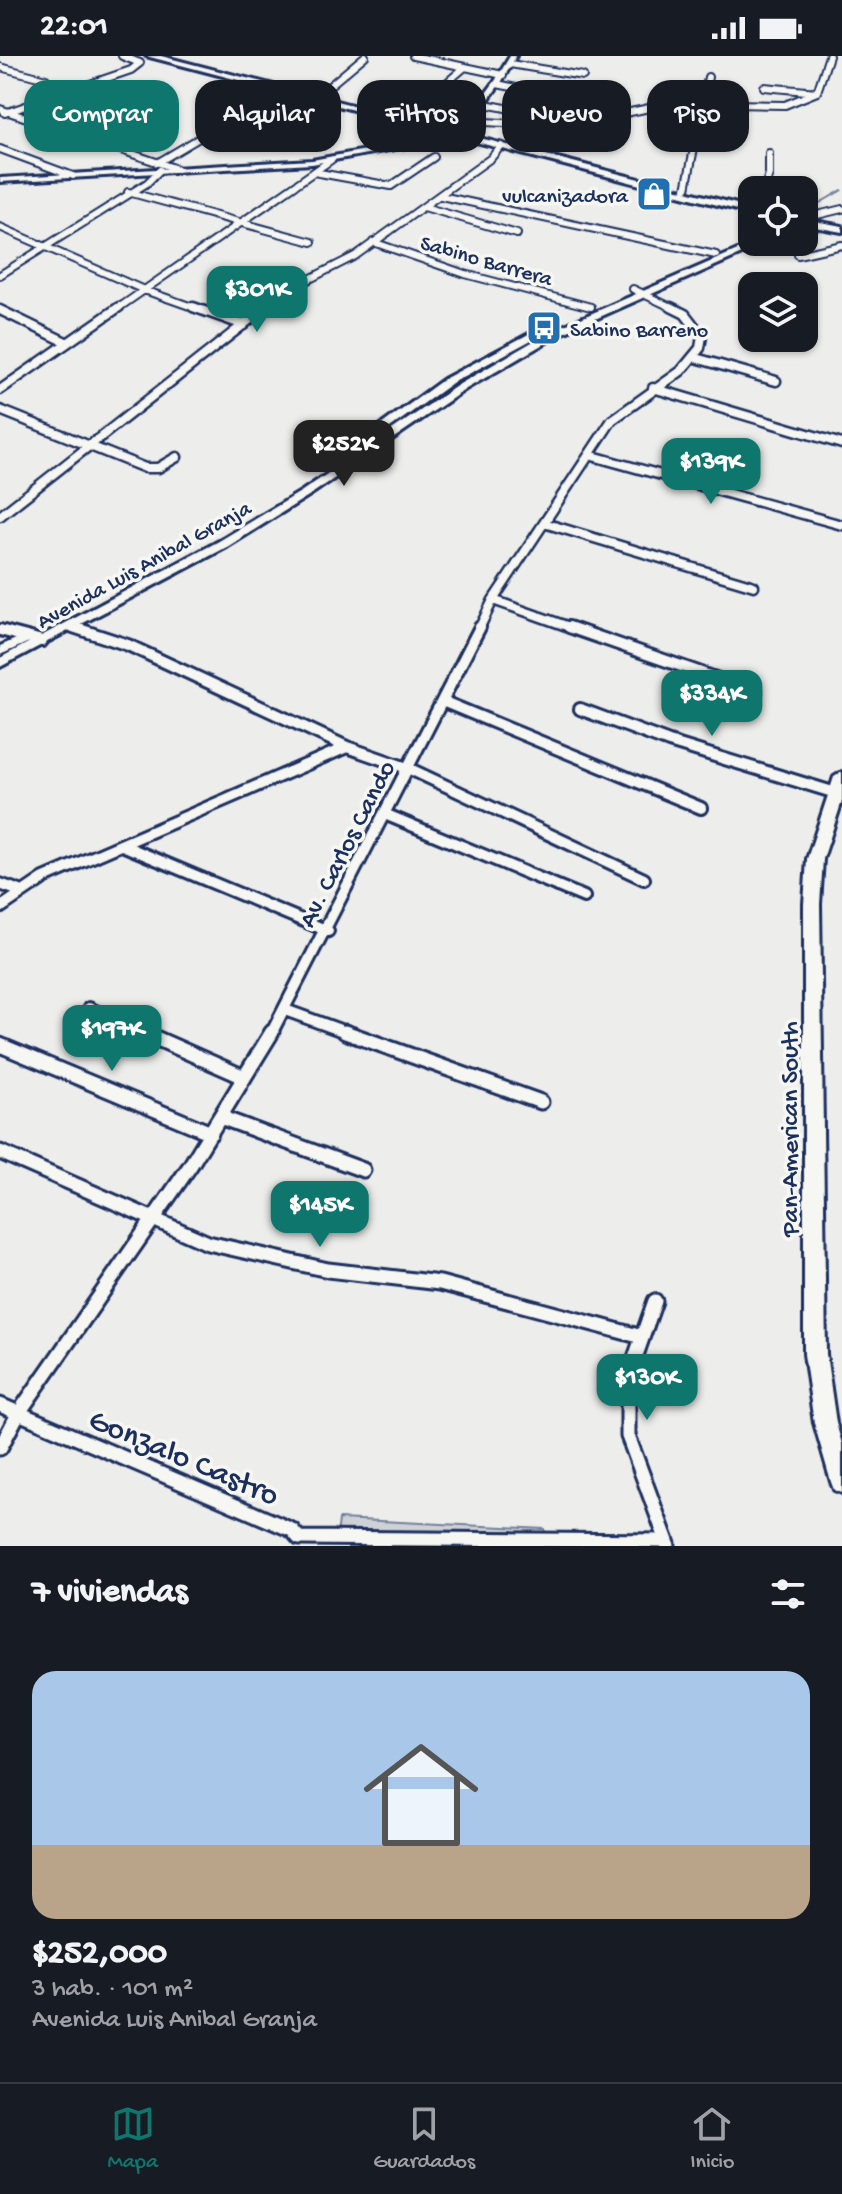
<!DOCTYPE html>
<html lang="es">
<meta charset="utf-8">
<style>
body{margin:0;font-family:"Gochi Hand",sans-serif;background:#242831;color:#f1f3f6;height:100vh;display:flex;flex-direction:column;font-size:30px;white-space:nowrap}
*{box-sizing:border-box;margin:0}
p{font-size:26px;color:#9ea1a6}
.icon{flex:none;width:44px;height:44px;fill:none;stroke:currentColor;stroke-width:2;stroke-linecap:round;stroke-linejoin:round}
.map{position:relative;height:1490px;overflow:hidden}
.panel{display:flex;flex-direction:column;background:#171b24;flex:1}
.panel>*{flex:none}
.banner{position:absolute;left:24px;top:24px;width:794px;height:72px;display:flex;gap:16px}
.controls{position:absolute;left:738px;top:120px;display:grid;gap:16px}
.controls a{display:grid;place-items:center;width:80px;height:80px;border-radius:16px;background:#171b24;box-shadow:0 2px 6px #0004;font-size:40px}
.price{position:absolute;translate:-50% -68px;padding:0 18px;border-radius:16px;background:#0f766e;color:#fff;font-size:26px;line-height:52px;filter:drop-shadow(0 2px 4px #0008)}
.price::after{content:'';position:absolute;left:50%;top:48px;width:24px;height:18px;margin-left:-12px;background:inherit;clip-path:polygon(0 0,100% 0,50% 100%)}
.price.on{background:#222;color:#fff}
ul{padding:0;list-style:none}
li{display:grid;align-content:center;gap:16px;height:424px;padding:0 32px}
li+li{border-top:2px solid #363941}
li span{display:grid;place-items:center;height:248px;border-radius:24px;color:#555}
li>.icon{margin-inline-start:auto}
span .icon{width:144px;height:144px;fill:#fffc;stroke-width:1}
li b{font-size:34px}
h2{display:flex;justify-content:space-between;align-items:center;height:96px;padding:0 32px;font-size:34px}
.tag{padding:0 28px;border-radius:24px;background:#171b24;box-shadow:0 2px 6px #0004;font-size:28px;line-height:72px}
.tag.on{background:#0f766e;color:#fff}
.status{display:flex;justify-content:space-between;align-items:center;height:56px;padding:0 40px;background:#171b24;direction:ltr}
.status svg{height:22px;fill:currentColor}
.dock{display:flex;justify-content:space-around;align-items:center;height:112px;border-top:2px solid #363941;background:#171b24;font-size:22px;color:#9ea1a6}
.dock a{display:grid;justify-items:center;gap:4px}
.dock .on{color:#0f766e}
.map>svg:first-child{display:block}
.green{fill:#ced2d7;stroke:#74809a;stroke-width:2}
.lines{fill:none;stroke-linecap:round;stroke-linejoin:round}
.stream{stroke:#6e7a96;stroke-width:2}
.minor-far3-casing{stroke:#1b2f5e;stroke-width:10}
.minor-far2-casing{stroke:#1b2f5e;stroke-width:13}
.minor-far1-casing{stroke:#1b2f5e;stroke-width:16}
.minor-casing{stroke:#1b2f5e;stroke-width:19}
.tertiary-casing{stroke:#1b2f5e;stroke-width:6}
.secondary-casing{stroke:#1b2f5e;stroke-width:6}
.trunk-casing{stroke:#1b2f5e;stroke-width:6}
.minor-far3{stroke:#f6f6f2;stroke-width:6}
.minor-far2{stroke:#f6f6f2;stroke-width:8}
.minor-far1{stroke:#f6f6f2;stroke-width:10}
.minor{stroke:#f6f6f2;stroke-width:13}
.tertiary{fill:#f6f6f2;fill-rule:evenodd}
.secondary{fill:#f6f6f2;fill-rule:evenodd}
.trunk{fill:#f6f6f2;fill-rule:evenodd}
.labels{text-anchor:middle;stroke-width:7;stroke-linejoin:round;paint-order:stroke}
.far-poi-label{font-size:22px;fill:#1b2f5e;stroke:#f6f6f2;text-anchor:end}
.far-street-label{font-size:22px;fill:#1b2f5e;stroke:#f6f6f2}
.street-label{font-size:26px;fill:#1b2f5e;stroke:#f6f6f2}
.near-street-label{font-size:32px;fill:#1b2f5e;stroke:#f6f6f2}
</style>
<div class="status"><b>22:01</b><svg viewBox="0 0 49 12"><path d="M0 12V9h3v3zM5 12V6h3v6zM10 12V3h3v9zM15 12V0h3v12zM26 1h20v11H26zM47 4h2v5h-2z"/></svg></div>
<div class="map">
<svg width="842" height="1490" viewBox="0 0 842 1490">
<rect width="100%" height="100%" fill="#edeeec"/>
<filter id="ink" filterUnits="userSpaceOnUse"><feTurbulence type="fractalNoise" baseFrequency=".0125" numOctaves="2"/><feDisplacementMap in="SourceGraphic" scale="16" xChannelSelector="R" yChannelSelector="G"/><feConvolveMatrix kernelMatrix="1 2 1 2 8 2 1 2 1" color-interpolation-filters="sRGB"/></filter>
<g filter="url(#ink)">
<path class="green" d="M339,1463L545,1473L544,1490H336Z"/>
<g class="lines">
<path class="stream" d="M806,155L842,134"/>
<defs>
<path id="minor-far3" d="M413,0L503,19
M510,8L583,20
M0,11L46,23
M497,28L581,45
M444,29L465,11
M764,31L817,36
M321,37L365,0
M480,47L552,61
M0,53L177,113
M5,57L131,14L140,7L122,0
M465,65L545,69L583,66L673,47L785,49L817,36L829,0
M80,79L139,66L167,51
M0,93L73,120
M157,107L248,53
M314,116L391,130L434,101
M686,133L708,21
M764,134L769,118V97
M128,136L312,186
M441,140L716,199
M424,151L517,178
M809,161L842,153
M0,171L144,234L198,253
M373,186L465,218L591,251
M798,199L842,189
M0,219L147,127L160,114
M633,233L675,253
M117,253L331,104
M264,253L288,234L355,200L491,102L501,90"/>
<path id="minor-far2" d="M193,251L244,269
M0,254L66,286
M696,302L776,325
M653,332L842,388
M0,334L119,251
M0,354L145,412H158L177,401
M589,399L842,469
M0,460L266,251
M544,467L754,530
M493,544L575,573
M71,570L79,573
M479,573L493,544L612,364L681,315L700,292L702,280L685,258L671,251"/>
<path id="minor-far1" d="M73,571L128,589L347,691L410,713L644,823
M569,571L756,636
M0,574L42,585
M442,645L701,752
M580,653L669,686L836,737
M387,759L584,841
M122,789L328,875
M0,828L20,835
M0,852L44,822L347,691
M89,952L146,978
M285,954L351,978
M271,978L480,571"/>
<path id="minor" d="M142,976L244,1021
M345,976L541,1046
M0,989L211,1077
M220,1061L363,1114
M0,1096L208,1187L328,1214L440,1227L642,1281
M655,1245L628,1322V1380L668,1488
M0,1349L292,1474L299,1482L666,1485
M0,1392L18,1358L190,1110L272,976"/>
<path id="tertiary" d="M510,0H516L502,25L483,51L461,71L433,86L312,108L0,126V122L312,104L431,82L455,68L478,48L495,25Z"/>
<path id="secondary" d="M756,186H769L559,279L466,333L310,439L227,491L0,611V602L219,485L302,435L458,329L551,275Z
M542,271L547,274L546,276L452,327L358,395H350L348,393L444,323Z
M25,579L31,583L29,586L0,599V590Z"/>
<path id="trunk" d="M146,0H161L752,152V158Z
M804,163L842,170V176L804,169Z
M842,716V745L823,803L820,848L826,1298L836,1367L842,1388V1437L834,1434L831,1426L814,1367L804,1298V848L807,803L834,721Z"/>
</defs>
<use href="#minor-far3" class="minor-far3-casing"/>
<use href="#minor-far2" class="minor-far2-casing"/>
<use href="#minor-far1" class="minor-far1-casing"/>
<use href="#minor" class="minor-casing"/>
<use href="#tertiary" class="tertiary-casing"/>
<use href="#secondary" class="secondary-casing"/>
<use href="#trunk" class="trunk-casing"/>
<use href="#minor-far3" class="minor-far3"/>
<use href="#minor-far2" class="minor-far2"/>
<use href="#minor-far1" class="minor-far1"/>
<use href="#minor" class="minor"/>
<use href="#tertiary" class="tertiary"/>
<use href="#secondary" class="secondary"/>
<use href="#trunk" class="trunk"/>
</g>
</g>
<defs>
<symbol id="shop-square" viewBox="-11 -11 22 22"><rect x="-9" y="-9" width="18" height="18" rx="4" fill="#1f6fb2" stroke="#f6f6f2"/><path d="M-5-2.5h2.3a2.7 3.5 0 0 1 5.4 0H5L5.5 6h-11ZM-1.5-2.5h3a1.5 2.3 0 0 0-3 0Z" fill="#fff"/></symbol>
<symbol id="bus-square" viewBox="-11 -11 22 22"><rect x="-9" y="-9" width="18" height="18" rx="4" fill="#1f6fb2" stroke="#f6f6f2"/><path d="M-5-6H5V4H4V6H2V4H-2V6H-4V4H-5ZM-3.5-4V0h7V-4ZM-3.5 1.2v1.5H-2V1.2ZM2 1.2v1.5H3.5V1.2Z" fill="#fff"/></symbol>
</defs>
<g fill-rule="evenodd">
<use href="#shop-square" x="634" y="118" width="40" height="40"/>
<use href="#bus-square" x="524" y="252" width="40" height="40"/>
</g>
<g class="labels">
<g class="far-poi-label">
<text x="628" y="146">vulcanizadora</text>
<text x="570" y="280" text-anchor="start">Sabino Barreno</text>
</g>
<g class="far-street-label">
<text transform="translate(487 203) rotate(16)" y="8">Sabino Barrera</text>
<text transform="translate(143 507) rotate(-29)" y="8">Avenida Luis Anibal Granja</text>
</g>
<g class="street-label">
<text transform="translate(345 787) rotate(-63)" y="9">Av. Carlos Cando</text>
<text transform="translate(788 1073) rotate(-90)" y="9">Pan-American South</text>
</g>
<g class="near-street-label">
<text transform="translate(185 1399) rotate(23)" y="11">Gonzalo Castro</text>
</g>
</g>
</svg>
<div class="controls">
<a><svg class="icon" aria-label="locate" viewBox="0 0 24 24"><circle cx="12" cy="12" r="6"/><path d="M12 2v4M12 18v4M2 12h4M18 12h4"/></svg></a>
<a><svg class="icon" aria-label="layers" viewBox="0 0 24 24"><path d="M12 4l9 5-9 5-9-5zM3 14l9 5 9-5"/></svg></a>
</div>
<b class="price" style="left:257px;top:278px">$301K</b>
<b class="price on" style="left:344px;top:432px">$252K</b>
<b class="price" style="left:711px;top:450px">$139K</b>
<b class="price" style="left:712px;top:682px">$334K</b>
<b class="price" style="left:112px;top:1017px">$197K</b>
<b class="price" style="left:320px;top:1193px">$145K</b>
<b class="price" style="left:647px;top:1366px">$130K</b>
<div class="banner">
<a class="tag on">Comprar</a>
<a class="tag">Alquilar</a>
<a class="tag">Filtros</a>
<a class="tag">Nuevo</a>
<a class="tag">Piso</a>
</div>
</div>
<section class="panel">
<h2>7 viviendas<svg class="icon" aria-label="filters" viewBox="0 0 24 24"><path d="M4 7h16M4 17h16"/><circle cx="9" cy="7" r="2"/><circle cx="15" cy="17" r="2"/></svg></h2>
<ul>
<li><span style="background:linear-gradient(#a9c7e8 70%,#b9a48a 0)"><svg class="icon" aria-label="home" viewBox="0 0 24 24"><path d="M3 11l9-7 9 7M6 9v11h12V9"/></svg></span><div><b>$252,000</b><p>3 hab. · 101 m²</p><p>Avenida Luis Anibal Granja</p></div></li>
</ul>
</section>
<nav class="dock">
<a class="on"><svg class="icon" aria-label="map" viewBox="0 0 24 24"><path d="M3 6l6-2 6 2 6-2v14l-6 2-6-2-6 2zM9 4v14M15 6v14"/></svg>Mapa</a>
<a><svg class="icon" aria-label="saved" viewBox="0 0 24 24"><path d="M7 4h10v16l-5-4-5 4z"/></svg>Guardados</a>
<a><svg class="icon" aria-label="home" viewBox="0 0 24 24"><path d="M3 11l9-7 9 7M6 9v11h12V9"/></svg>Inicio</a>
</nav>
